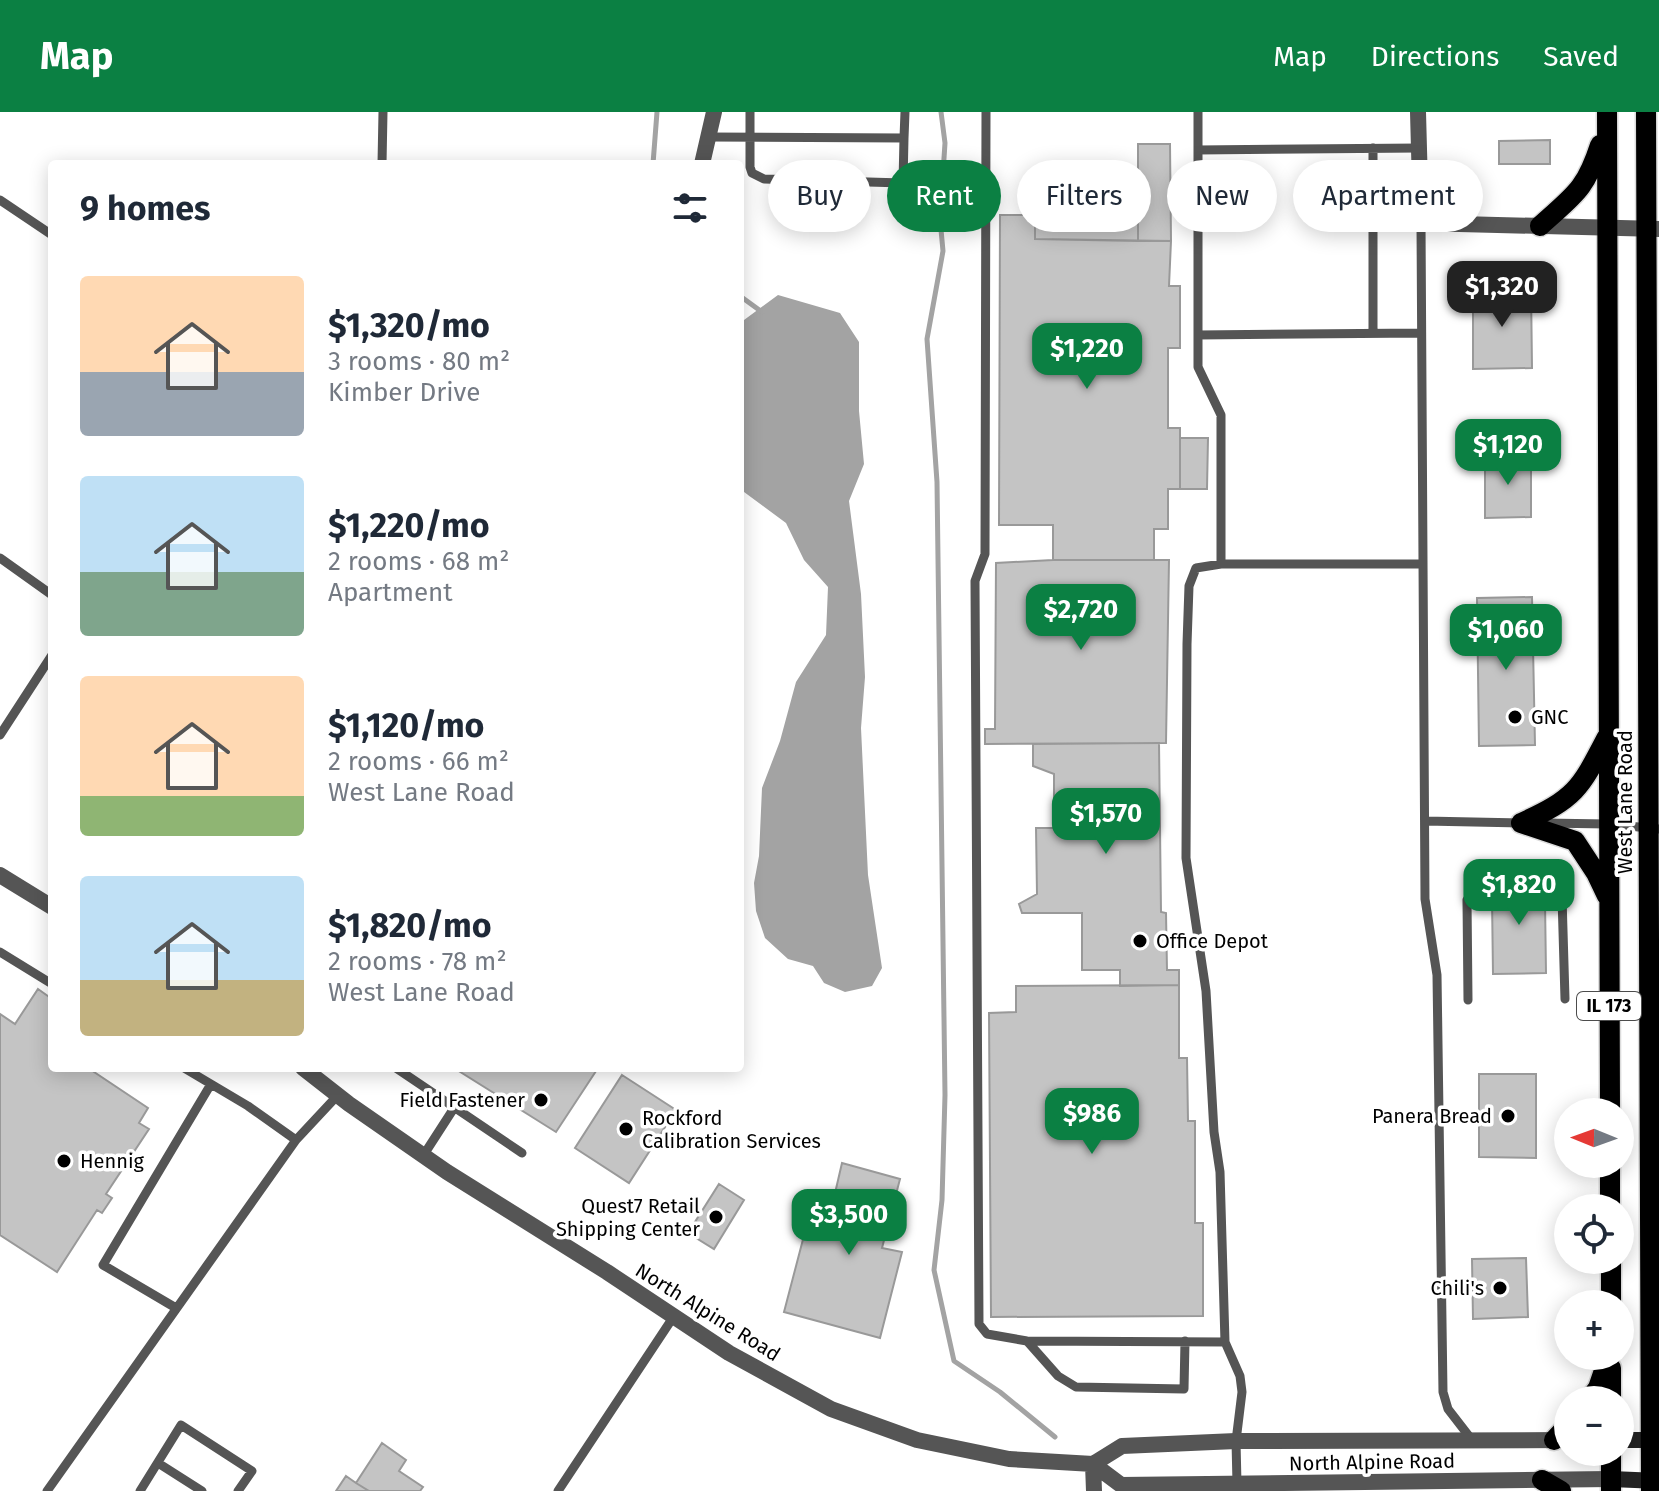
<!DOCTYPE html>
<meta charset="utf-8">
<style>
body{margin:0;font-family:"Fira Sans",sans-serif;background:#f2f2f3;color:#1f2937;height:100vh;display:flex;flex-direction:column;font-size:30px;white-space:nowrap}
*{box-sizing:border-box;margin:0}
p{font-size:26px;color:#747a83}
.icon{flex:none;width:44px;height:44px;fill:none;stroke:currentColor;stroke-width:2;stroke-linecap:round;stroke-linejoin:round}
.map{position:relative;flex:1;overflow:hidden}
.panel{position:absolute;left:48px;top:48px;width:696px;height:912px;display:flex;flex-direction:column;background:#fff;border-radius:8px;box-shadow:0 4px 20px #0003}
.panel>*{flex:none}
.hud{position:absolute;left:768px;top:48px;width:760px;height:72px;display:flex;gap:16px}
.needle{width:52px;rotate:271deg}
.buttons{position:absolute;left:1554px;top:986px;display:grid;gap:16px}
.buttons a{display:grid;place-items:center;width:80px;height:80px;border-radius:50%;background:#fff;box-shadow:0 4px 20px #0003;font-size:40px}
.price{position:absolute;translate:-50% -68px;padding:0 18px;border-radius:16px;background:#0b8043;color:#fff;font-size:26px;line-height:52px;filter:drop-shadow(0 2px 4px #0008)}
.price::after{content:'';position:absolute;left:50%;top:48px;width:24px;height:18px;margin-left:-12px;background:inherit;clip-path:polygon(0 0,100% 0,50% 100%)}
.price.current{background:#222;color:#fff}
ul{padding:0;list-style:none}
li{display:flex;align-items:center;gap:24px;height:200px;padding:0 32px}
li span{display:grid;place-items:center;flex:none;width:224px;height:160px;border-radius:8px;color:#555}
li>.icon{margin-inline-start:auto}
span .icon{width:96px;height:96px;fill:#fffc;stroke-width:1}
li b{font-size:34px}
h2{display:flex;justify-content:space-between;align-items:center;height:96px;padding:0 32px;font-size:34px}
.tag{padding:0 28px;border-radius:36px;background:#fff;box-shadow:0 4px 20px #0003;font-size:28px;line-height:72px}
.tag.current{background:#0b8043;color:#fff}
header{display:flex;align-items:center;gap:48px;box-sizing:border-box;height:112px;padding:0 40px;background:#0b8043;color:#fff}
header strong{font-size:38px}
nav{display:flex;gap:44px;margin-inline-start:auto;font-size:28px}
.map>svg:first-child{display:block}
.water{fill:#a3a3a3}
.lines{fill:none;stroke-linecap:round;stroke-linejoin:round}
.stream{stroke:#a3a3a3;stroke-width:5}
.building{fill:#c4c4c4;stroke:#999;stroke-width:2}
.primary-casing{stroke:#dbdbdb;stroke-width:23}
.service{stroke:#555;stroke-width:9}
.minor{stroke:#555;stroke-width:16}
.secondary{stroke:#222;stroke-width:16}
.primary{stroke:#000;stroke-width:20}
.poi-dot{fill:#000;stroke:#fff;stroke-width:3}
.labels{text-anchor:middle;stroke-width:7;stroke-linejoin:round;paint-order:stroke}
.shield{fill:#fff;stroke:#4c4c4c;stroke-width:2}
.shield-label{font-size:18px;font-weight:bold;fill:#000}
.poi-label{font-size:20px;fill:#000;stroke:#fff;text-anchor:start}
.street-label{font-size:20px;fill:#000;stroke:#fff}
</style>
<header>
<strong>Map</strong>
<nav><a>Map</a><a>Directions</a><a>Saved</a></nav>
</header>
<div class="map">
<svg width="1659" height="1379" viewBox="0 0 1659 1379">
<rect width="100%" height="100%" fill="#fff"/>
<path class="water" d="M778,183L840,201L859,230V299L864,352L849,389L861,482L865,565L861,616L868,763L882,856L872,874L845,880L824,871L813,854L788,847L765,826L756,799L754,771L759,744L762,676L780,629L796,570L826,523L828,475L804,448L786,411L740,377V255L744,208Z"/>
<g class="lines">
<path class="stream" d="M941,0L945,31L940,107L943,139L927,227L937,370L945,983L942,1088L934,1158L954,1249L1000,1280L1055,1325
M653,52L657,0
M740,184L762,200"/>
</g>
<path class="building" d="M1550,28V52H1499V29Z
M1138,32H1170L1171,129H1138Z
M1035,92H1138V129L1035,127Z
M1000,103H1035V127L1171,129L1169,174H1180V236H1168V316H1180V377H1168V417H1154V448H1053V413H999Z
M1531,176L1532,256L1473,257V177Z
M1180,326H1208L1207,377H1180Z
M1485,345H1531V405L1485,406Z
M1053,448H1169L1166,631L985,632V617H995L996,451Z
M1532,485L1535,633L1479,634L1477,486Z
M1159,631L1161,800L1166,801L1167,858H1179V873L1120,874V858H1082V801H1022L1019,792L1037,782L1036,716H1054V662L1033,654V632Z
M1505,757H1532V789H1545L1546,861L1493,862L1492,786H1505Z
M1179,873V946H1187L1188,1009H1195V1111H1203V1204L991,1205L989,901L1016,900V874Z
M38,877L52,887V956H88L148,996L139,1011L149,1017L106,1082L112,1086L102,1101L97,1098L57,1160L0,1123V902L15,912Z
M454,956H598L556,1020Z
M1479,962H1536V1046L1479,1045Z
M622,963L676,998L629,1071L575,1036Z
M842,1051L900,1067L882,1136L902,1140L880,1226L784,1200L806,1116L826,1120Z
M719,1072L744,1088L714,1137L688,1121Z
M1526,1146L1528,1205L1473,1207L1472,1147Z
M382,1331L406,1348L399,1359L423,1375L420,1379H369L356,1371Z
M346,1364L356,1371L369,1379H336Z"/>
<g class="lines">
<defs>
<path id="primary" d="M1607,0L1610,1000
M1646,0L1651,1379
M1540,114C1574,83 1585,79 1600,33
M1521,711C1576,686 1580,677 1607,625
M1521,711L1575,729L1596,761L1607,784
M1610,1052V1096
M1611,1148V1192
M1589,1288L1598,1276L1609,1244
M1611,1288V1256
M1554,1328L1568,1313
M1611,1340V1379
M1542,1368L1561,1379"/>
</defs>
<use href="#primary" class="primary-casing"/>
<path class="service" d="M750,0V55L752,61L764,67L903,71L904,26
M986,0L985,442L975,469L979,1212L987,1222L1027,1229L1225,1230
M1198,0V255L1221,303V452
M708,25L904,26L905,0
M1198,38L1419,36
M382,52L383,0
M0,88L52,123
M1421,111L1425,787L1437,863L1443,1280L1448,1297L1472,1328
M1373,221V36
M1198,223L1421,221
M0,446L52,483
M0,623L52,543
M1425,709L1522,711
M1544,711L1608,712L1659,717
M1532,769L1553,771L1562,785L1565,887
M0,840L52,872
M1468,888L1467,788C1474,771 1488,772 1505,769
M396,956L522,1041
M296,1028L338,983
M423,1044L454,996
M176,1196L103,1153L211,972
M1027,1229L1058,1264L1076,1275L1184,1277L1185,1229
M158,1351L202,1379
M1237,1372L1236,1329L1242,1280L1240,1264L1225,1230L1220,1060L1214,1020L1206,879L1186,746L1187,532L1189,474L1196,456L1221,452H1422
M47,1379L296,1028L248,994L184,956
M140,1379L181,1313L252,1359L238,1379
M558,1379L674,1204"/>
<path class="minor" d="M1418,0L1421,111L1659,117
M702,52L714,0
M0,763L52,795
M303,956L349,992L447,1060L607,1160L729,1241L831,1297L917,1328L1009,1347L1093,1352L1121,1373L1611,1367
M1093,1352L1122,1334L1236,1329L1568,1328
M1093,1352L1094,1379"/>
<path class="secondary" d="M1620,1328H1659
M1611,1367L1659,1369"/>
<use href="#primary" class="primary"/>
</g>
<g class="poi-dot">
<circle cx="1515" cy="605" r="8"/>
<circle cx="1140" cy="829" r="8"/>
<circle cx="541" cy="988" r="8"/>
<circle cx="1508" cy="1004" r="8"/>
<circle cx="626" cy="1017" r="8"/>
<circle cx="64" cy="1049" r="8"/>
<circle cx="716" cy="1105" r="8"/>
<circle cx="1500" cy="1176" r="8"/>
</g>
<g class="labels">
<rect class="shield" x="1577" y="880" width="64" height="28" rx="6"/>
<g class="shield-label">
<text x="1609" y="900">IL 173</text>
</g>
<g class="poi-label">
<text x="1531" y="612">GNC</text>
<text x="1156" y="836">Office Depot</text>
<text x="525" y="995" text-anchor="end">Field Fastener</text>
<text x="1492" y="1011" text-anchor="end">Panera Bread</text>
<text x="642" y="1013">Rockford<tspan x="642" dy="23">Calibration Services</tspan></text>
<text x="80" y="1056">Hennig</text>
<text x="700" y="1101" text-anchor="end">Quest7 Retail<tspan x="700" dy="23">Shipping Center</tspan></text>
<text x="1484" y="1183" text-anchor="end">Chili's</text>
</g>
<g class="street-label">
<text transform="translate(1625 690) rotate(-90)" y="7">West Lane Road</text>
<text transform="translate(708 1200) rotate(32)" y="7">North Alpine Road</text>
<text transform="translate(1372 1350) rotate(-1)" y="7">North Alpine Road</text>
</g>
</g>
</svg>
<div class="buttons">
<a><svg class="needle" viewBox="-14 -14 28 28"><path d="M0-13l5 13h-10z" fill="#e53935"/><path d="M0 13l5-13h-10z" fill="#747a83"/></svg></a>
<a><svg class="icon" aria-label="locate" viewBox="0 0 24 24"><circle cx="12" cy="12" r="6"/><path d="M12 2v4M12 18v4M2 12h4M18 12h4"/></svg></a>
<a>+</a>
<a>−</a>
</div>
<b class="price current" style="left:1502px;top:217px">$1,320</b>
<b class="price" style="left:1087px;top:279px">$1,220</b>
<b class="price" style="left:1508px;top:375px">$1,120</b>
<b class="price" style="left:1081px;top:540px">$2,720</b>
<b class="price" style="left:1506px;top:560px">$1,060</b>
<b class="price" style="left:1106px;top:744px">$1,570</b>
<b class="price" style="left:1519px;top:815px">$1,820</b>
<b class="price" style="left:1092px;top:1044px">$986</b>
<b class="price" style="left:849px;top:1145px">$3,500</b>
<div class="hud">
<a class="tag">Buy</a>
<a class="tag current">Rent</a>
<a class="tag">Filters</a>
<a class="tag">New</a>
<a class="tag">Apartment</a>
</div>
<section class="panel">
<h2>9 homes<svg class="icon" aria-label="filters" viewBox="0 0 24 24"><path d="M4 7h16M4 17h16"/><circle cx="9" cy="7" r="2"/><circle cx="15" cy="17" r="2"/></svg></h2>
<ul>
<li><span style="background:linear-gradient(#ffd9b3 60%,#9aa5b1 0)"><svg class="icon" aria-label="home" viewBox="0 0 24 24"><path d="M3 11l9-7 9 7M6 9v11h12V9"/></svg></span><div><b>$1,320/mo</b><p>3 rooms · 80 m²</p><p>Kimber Drive</p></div></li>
<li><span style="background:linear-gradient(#bfe0f5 60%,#7fa58c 0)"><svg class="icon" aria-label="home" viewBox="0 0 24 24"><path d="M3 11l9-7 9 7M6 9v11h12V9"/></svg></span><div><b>$1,220/mo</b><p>2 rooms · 68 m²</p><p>Apartment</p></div></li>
<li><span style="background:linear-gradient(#ffd9b3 75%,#8fb573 0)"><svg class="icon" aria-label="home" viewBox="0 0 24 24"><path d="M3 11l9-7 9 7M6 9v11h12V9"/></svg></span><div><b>$1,120/mo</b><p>2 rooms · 66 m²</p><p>West Lane Road</p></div></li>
<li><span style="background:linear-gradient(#bfe0f5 65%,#c2b280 0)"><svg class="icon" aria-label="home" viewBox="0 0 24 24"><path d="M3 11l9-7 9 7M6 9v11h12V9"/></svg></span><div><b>$1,820/mo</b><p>2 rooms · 78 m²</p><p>West Lane Road</p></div></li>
</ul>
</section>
</div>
